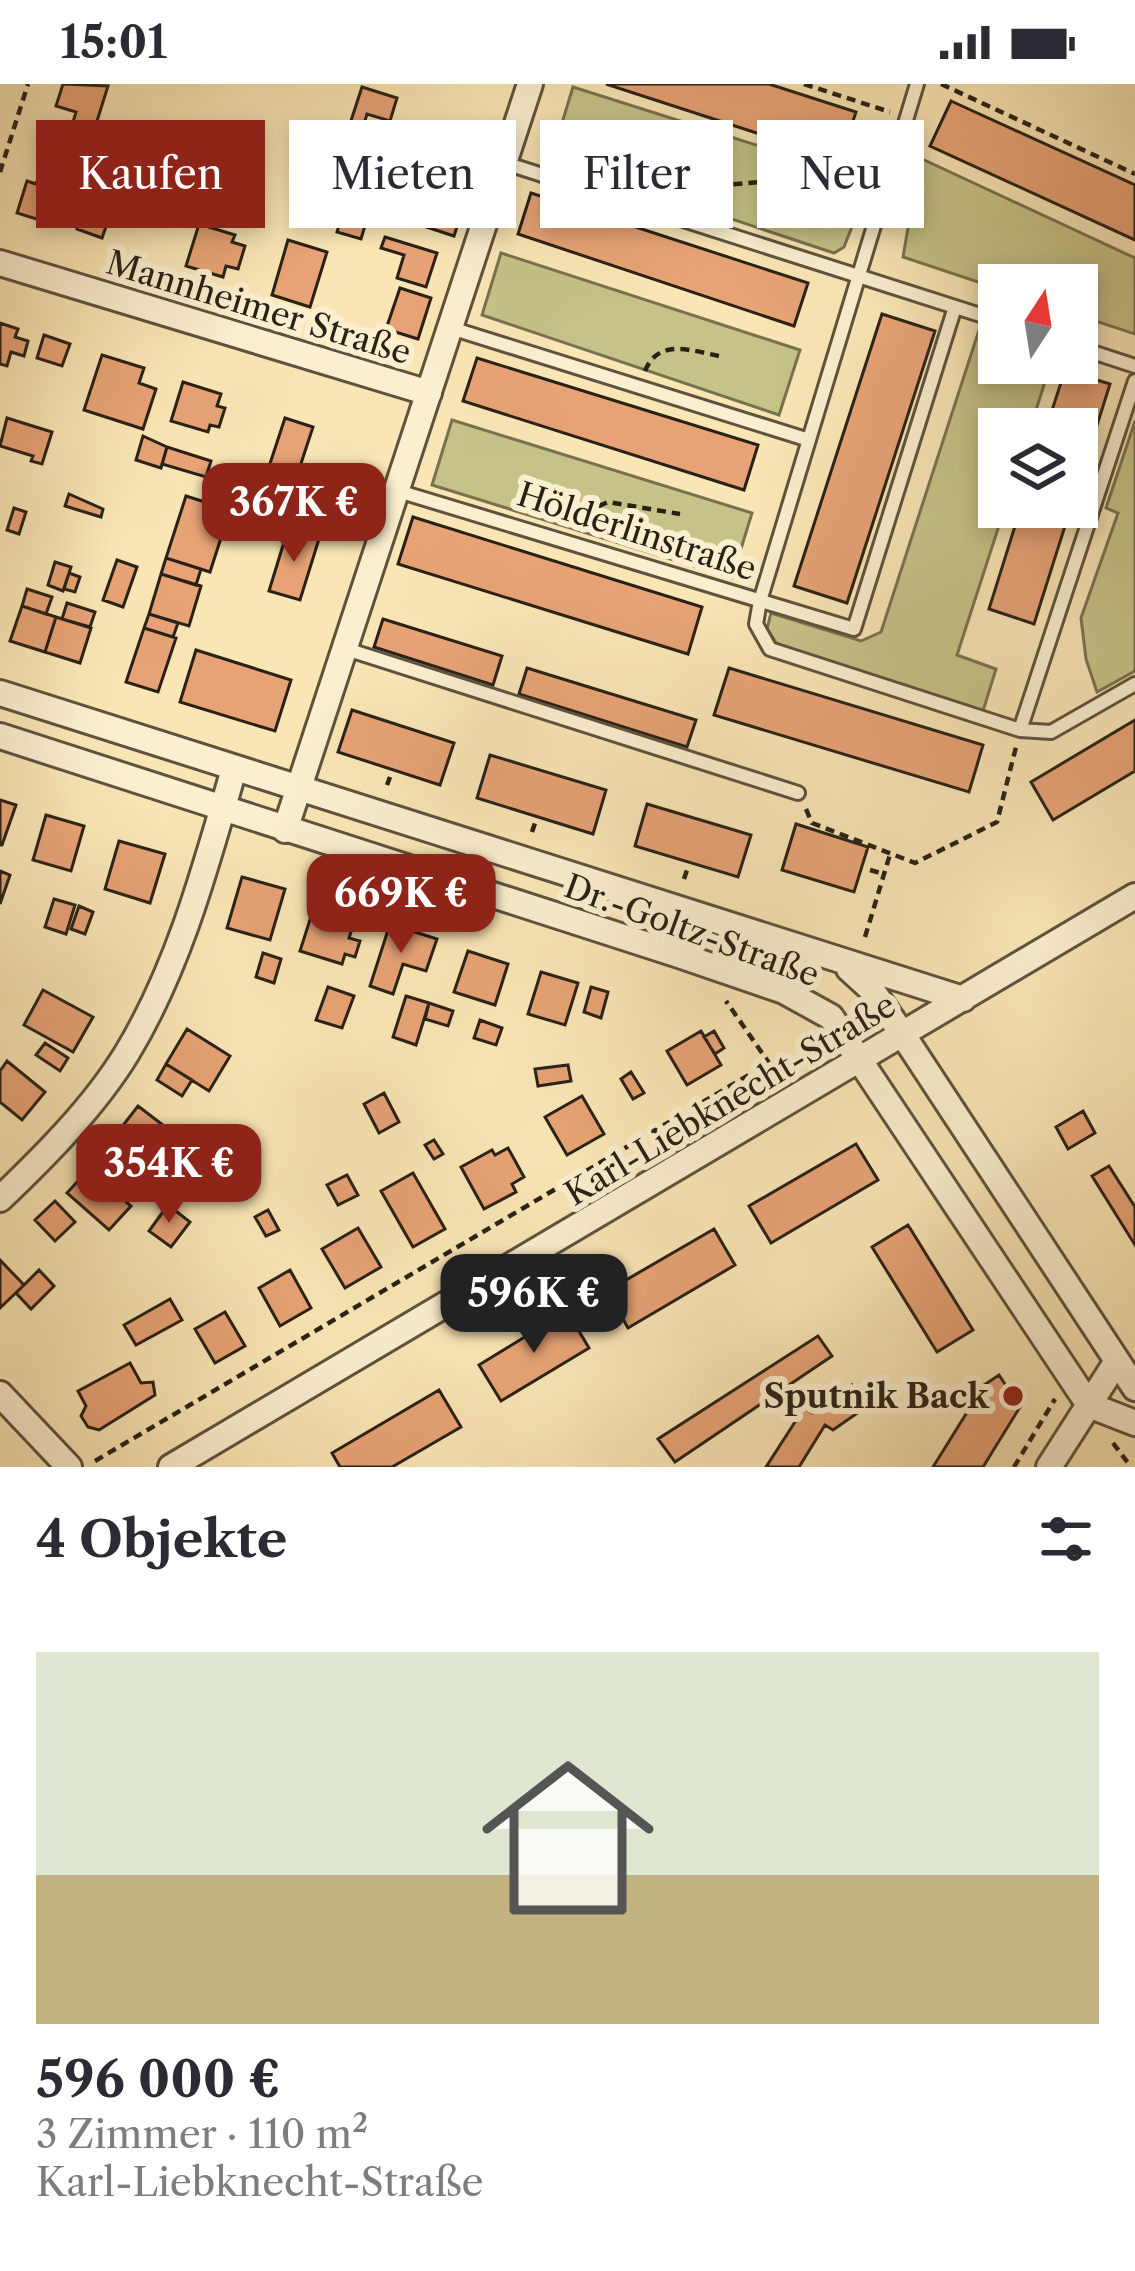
<!DOCTYPE html>
<html lang="de">
<meta charset="utf-8">
<style>
body{margin:0;font-family:"Libre Caslon Text",serif;background:#f2f2f3;color:#2b2b33;height:100vh;display:flex;flex-direction:column;font-size:45px;white-space:nowrap}
*{box-sizing:border-box;margin:0}
p{font-size:39px;color:#7c7c81}
.icon{flex:none;width:66px;height:66px;fill:none;stroke:currentColor;stroke-width:2;stroke-linecap:round;stroke-linejoin:round}
.map{position:relative;height:1383px;overflow:hidden}
.panel{display:flex;flex-direction:column;background:#fff;flex:1}
.panel>*{flex:none}
.top-card{position:absolute;left:36px;top:36px;width:1065px;height:108px;display:flex;gap:24px}
.needle{width:78px;rotate:12deg}
.buttons{position:absolute;left:978px;top:180px;display:grid;gap:24px}
.buttons a{display:grid;place-items:center;width:120px;height:120px;border-radius:0px;background:#fff;box-shadow:0 6px 18px #0003;font-size:60px}
.price{position:absolute;translate:-50% -102px;padding:0 27px;border-radius:24px;background:#8f2418;color:#fff;font-size:39px;line-height:78px;filter:drop-shadow(0 3px 6px #0008)}
.price::after{content:'';position:absolute;left:50%;top:72px;width:36px;height:27px;margin-left:-18px;background:inherit;clip-path:polygon(0 0,100% 0,50% 100%)}
.price.active{background:#222;color:#fff}
ul{padding:0;list-style:none}
li{display:grid;align-content:center;gap:24px;height:636px;padding:0 36px}
li span{display:grid;place-items:center;height:372px;border-radius:0px;color:#555}
li>.icon{margin-inline-start:auto}
span .icon{width:216px;height:216px;fill:#fffc;stroke-width:1}
li b{font-size:51px}
h2{display:flex;justify-content:space-between;align-items:center;height:144px;padding:0 36px;font-size:51px}
.pill{padding:0 42px;border-radius:0px;background:#fff;box-shadow:0 6px 18px #0003;font-size:42px;line-height:108px}
.pill.active{background:#8f2418;color:#fff}
.status{display:flex;justify-content:space-between;align-items:center;height:84px;padding:0 60px;background:#fff;direction:ltr}
.status svg{height:33px;fill:currentColor}
.map>svg:first-child{display:block}
.green{fill:#c6c388;stroke:#78724f;stroke-width:3}
.building{fill:#e7a376;stroke:#292116;stroke-width:3}
.lines{fill:none;stroke-linecap:round;stroke-linejoin:round}
.lane-casing{stroke:#5d523e;stroke-width:18}
.street-casing{stroke:#5d523e;stroke-width:30}
.path{stroke:#292116;stroke-width:4.5;stroke-dasharray:9 6;stroke-linecap:butt}
.lane{stroke:#fcefcf;stroke-width:12}
.street{stroke:#fcefcf;stroke-width:24}
.poi-dot{fill:#8f2418;stroke:#fcefcf;stroke-width:4.5}
.labels{text-anchor:middle;stroke-width:12;stroke-linejoin:round;paint-order:stroke}
.street-label{font-size:33px;fill:#292116;stroke:#fcefcf}
.poi-label{font-size:33px;font-weight:bold;fill:#292116;stroke:#fcefcf;text-anchor:end}
</style>
<div class="status"><b>15:01</b><svg viewBox="0 0 49 12"><path d="M0 12V9h3v3zM5 12V6h3v6zM10 12V3h3v9zM15 12V0h3v12zM26 1h20v11H26zM47 4h2v5h-2z"/></svg></div>
<div class="map">
<svg width="1135" height="1383" viewBox="0 0 1135 1383">
<rect width="100%" height="100%" fill="#fae6b5"/>
<filter id="stains"><feTurbulence type="fractalNoise" baseFrequency=".00167" numOctaves="4"/><feColorMatrix values="0 0 0 0 .2 0 0 0 0 .09 0 0 0 0 .02 0 0 0 .5 -.17"/></filter>
<radialGradient id="worn" r=".72"><stop offset=".6" stop-color="#630" stop-opacity="0"/><stop offset="1" stop-color="#630" stop-opacity=".3"/></radialGradient>
<path class="green" d="M573,3L870,97L844,163L834,169L551,75Z
M920,74L1135,174V250L1077,231V201H999V205L903,173Z
M501,169L800,266L779,331L482,231Z
M979,246L999,252V279H1051L1030,345H999V423H1005L957,571L996,585L982,630L779,563L767,545L771,529L861,557L881,548Z
M452,336L752,429L732,494L432,401Z
M1135,337V587L1097,608L1086,575L1081,534L1118,429L1106,424Z"/>
<path class="building" d="M63,0L108,2L97,37L102,39L98,54L71,45L76,28L56,22Z
M606,0H769L856,28L840,76Z
M362,3L397,14L390,37L367,30L359,56L346,52Z
M951,17L1135,101V156L930,62Z
M346,52L363,57L358,76L341,70Z
M454,56L478,64L474,76L450,69Z
M72,61L101,71L94,91L66,81Z
M39,91L54,95L51,105L66,110L56,141L17,129L27,97L36,100Z
M194,91L219,99L212,121L187,112Z
M422,94L452,104L448,115L464,121L454,152L408,137Z
M531,109L808,199L794,242L518,150Z
M83,126L109,134L102,154L77,145Z
M343,128L367,135L361,155L337,148Z
M199,140L235,151L232,158L245,162L238,185L226,182L223,193L186,182Z
M385,153L437,169L426,203L397,194L404,171L381,164Z
M288,156L327,168L310,223L272,211Z
M400,204L431,214L418,255L386,245Z
M882,230L935,247L847,519L794,502Z
M0,239L18,245L15,253L28,257L24,272L11,268L7,282L0,280Z
M44,251L70,260L62,282L37,274Z
M102,271L144,284L139,299L156,305L143,345L84,326Z
M477,274L758,361L744,406L463,317Z
M1065,286L1110,300L1077,405V345H1046Z
M183,298L221,310L217,322L225,324L219,343L210,341L208,348L171,337Z
M7,334L52,348L42,380L31,377L33,372L0,362Z
M285,334L313,343L286,425L258,416Z
M143,352L167,363L161,384L136,376Z
M167,363L211,377L206,393L162,380Z
M69,410L103,425L101,433L65,422Z
M186,412L230,426L210,488L166,474Z
M1021,423H1071L1034,540L989,525Z
M14,424L26,428L19,450L7,446Z
M413,433L702,523L688,570L398,480Z
M288,445L319,455L300,516L269,507Z
M166,474L201,485L196,501L161,490Z
M117,476L137,483L123,523L103,516Z
M55,478L71,483L63,507L48,501Z
M69,489L80,493L75,508L64,505Z
M161,490L201,502L189,542L149,530Z
M27,505L52,513L46,530L22,522Z
M67,519L95,528L90,543L62,535Z
M22,522L56,533L45,568L10,557Z
M149,530L178,539L173,553L144,544Z
M56,533L91,544L80,579L45,568Z
M383,535L502,572L493,601L374,563Z
M144,544L176,554L158,608L126,598Z
M196,566L291,596L275,647L180,618Z
M527,584L696,636L687,663L519,610Z
M729,584L983,661L969,708L714,631Z
M352,626L454,659L440,701L338,668Z
M1135,636V687L1053,736L1031,698Z
M490,671L606,706L593,750L477,714Z
M0,716L16,721L2,761H0Z
M647,720L751,751L738,793L635,762Z
M46,731L84,742L71,787L33,776Z
M796,740L868,763L854,808L782,786Z
M119,757L165,770L150,819L105,805Z
M0,787L10,791L0,820Z
M242,793L285,805L270,856L227,844Z
M54,815L75,821L66,850L45,843Z
M316,817L357,830L349,854L360,857L355,873L345,870L342,880L300,867Z
M79,822L93,828L85,850L71,845Z
M390,840L437,855L426,887L403,880L393,910L370,902Z
M468,867L508,880L495,921L454,908Z
M263,869L281,875L274,899L256,893Z
M541,888L578,899L565,941L528,930Z
M328,903L354,912L342,944L316,936Z
M591,903L608,908L601,934L584,928Z
M43,906L93,933L73,968L24,941Z
M406,912L429,919L416,961L393,953Z
M429,919L453,927L448,942L425,935Z
M480,936L502,944L496,961L474,954Z
M187,945L230,972L209,1007L166,980Z
M701,947L721,981L687,1001L667,967Z
M714,947L724,964L715,970L704,953Z
M45,959L68,974L60,987L36,971Z
M7,977L45,1008L22,1036L0,1018V987Z
M166,980L192,996L182,1012L157,996Z
M568,981L571,997L538,1002L535,985Z
M631,988L644,1009L633,1015L621,995Z
M384,1009L399,1038L379,1049L364,1020Z
M582,1012L604,1050L567,1071L545,1033Z
M138,1022L172,1048L156,1070L121,1044Z
M1083,1027L1095,1049L1068,1065L1056,1043Z
M434,1056L443,1070L434,1075L425,1061Z
M856,1060L878,1096L771,1159L749,1122Z
M508,1064L524,1093L512,1100L516,1108L484,1125L461,1083L492,1066L495,1071Z
M1109,1082L1135,1123V1161L1092,1092Z
M89,1085L131,1122L109,1146L67,1109Z
M413,1089L445,1145L413,1163L381,1107Z
M347,1091L358,1111L338,1121L327,1101Z
M55,1117L75,1138L55,1157L35,1136Z
M168,1121L190,1138L171,1163L149,1147Z
M268,1126L279,1146L266,1152L255,1133Z
M908,1141L973,1246L937,1268L872,1163Z
M358,1144L381,1183L345,1204L322,1165Z
M714,1145L735,1181L628,1244L607,1207Z
M0,1176L24,1201L0,1224Z
M39,1186L54,1202L31,1225L16,1209Z
M290,1186L311,1224L280,1242L259,1204Z
M170,1215L182,1236L136,1261L124,1241Z
M567,1227L589,1264L501,1317L479,1281Z
M225,1228L245,1262L215,1279L195,1245Z
M818,1252L832,1272L675,1378L658,1355Z
M130,1279L141,1299L153,1298L155,1311L99,1346L88,1343L81,1332L86,1322L78,1307Z
M999,1291L1020,1323L983,1383H933L984,1301Z
M852,1301L869,1321L833,1346L825,1341L799,1383H766L804,1324L812,1329Z
M439,1306L461,1343L392,1383H340L332,1369Z"/>
<g class="lines">
<defs>
<path id="lane" d="M917,0L760,517L756,540L770,565L1020,646L1135,297
M505,79L999,237
M451,244L809,356
M1077,263L1135,282
M398,407L854,545L955,223
M343,564L798,709
M1020,646L1051,648L1135,600"/>
<path id="street" d="M0,179L429,309
M0,609L963,915
M0,652L679,871L784,907L831,933L1089,1321L1135,1339
M285,746L530,0
M849,885L872,906L903,951L1135,1304
M0,1115C45,1072 94,1023 127,969C179,883 206,782 234,685
M0,1310L69,1383
M171,1383L1135,812
M1049,1383L1117,1277"/>
</defs>
<use href="#lane" class="lane-casing"/>
<use href="#street" class="street-casing"/>
<path class="path" d="M804,0L890,28
M941,0L1135,90
M0,88L28,0
M703,123L708,105L713,102L760,98
M645,287C659,252 695,268 724,273
M580,443L587,427L608,418L680,430
M387,701L390,693
M806,725L812,739L915,779L997,738L1016,663
M532,748L535,739
M870,786L884,790
M684,795L687,786
M865,853L891,767
M1113,1359L1131,1383
M95,1377L769,979L726,917
M1014,1383L1055,1315"/>
<use href="#lane" class="lane"/>
<use href="#street" class="street"/>
</g>
<circle class="poi-dot" cx="1013" cy="1312" r="12"/>
<g class="labels">
<g class="street-label">
<text transform="translate(259 223) rotate(17)" y="12">Mannheimer Straße</text>
<text transform="translate(637 447) rotate(18)" y="12">Hölderlinstraße</text>
<text transform="translate(692 846) rotate(20)" y="12">Dr.-Goltz-Straße</text>
<text transform="translate(730 1015) rotate(-31)" y="12">Karl-Liebknecht-Straße</text>
</g>
<g class="poi-label">
<text x="989" y="1324">Sputnik Back</text>
</g>
</g>
<rect width="100%" height="100%" filter="url(#stains)"/>
<rect width="100%" height="100%" fill="url(#worn)"/>
</svg>
<div class="buttons">
<a><svg class="needle" viewBox="-14 -14 28 28"><path d="M0-13l5 13h-10z" fill="#e53935"/><path d="M0 13l5-13h-10z" fill="#7c7c81"/></svg></a>
<a><svg class="icon" aria-label="layers" viewBox="0 0 24 24"><path d="M12 4l9 5-9 5-9-5zM3 14l9 5 9-5"/></svg></a>
</div>
<b class="price" style="left:294px;top:481px">367K €</b>
<b class="price" style="left:401px;top:872px">669K €</b>
<b class="price" style="left:169px;top:1142px">354K €</b>
<b class="price active" style="left:534px;top:1272px">596K €</b>
<div class="top-card">
<a class="pill active">Kaufen</a>
<a class="pill">Mieten</a>
<a class="pill">Filter</a>
<a class="pill">Neu</a>
</div>
</div>
<section class="panel">
<h2>4 Objekte<svg class="icon" aria-label="filters" viewBox="0 0 24 24"><path d="M4 7h16M4 17h16"/><circle cx="9" cy="7" r="2"/><circle cx="15" cy="17" r="2"/></svg></h2>
<ul>
<li><span style="background:linear-gradient(#dfe7d0 60%,#c2b280 0)"><svg class="icon" aria-label="home" viewBox="0 0 24 24"><path d="M3 11l9-7 9 7M6 9v11h12V9"/></svg></span><div><b>596 000 €</b><p>3 Zimmer · 110 m²</p><p>Karl-Liebknecht-Straße</p></div></li>
</ul>
</section>
